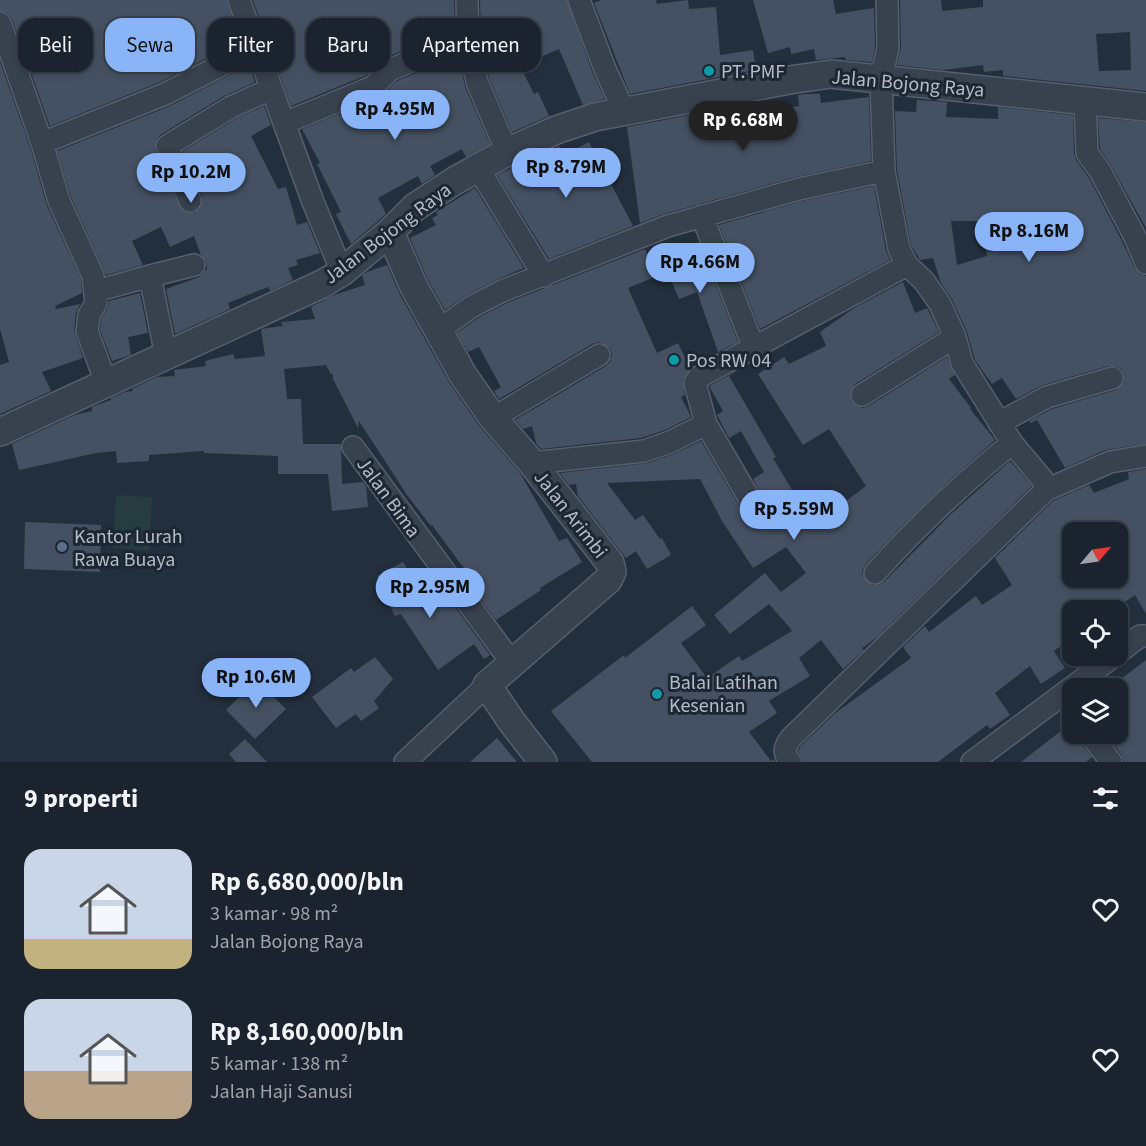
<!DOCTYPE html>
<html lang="id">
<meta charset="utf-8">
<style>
body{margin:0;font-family:"Source Sans 3",sans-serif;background:#282f3a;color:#f1f3f6;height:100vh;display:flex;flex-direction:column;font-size:22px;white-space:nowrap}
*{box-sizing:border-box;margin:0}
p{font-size:20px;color:#a0a4aa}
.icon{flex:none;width:33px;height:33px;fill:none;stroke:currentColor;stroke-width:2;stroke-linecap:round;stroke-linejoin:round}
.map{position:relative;height:762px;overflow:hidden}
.details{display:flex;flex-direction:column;background:#1b232e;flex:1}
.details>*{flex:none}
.hud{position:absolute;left:18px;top:18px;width:600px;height:54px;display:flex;gap:12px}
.needle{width:39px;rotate:61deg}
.fabs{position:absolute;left:1062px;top:522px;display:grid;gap:12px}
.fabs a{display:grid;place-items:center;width:66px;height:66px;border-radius:12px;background:#1b232e;box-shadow:0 3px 9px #0003,0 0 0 2px #39404a;font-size:30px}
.price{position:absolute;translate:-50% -51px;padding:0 14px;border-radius:21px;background:#8ab4f8;color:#111;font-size:20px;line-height:39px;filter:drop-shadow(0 2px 3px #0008)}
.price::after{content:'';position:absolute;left:50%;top:36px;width:18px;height:14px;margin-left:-9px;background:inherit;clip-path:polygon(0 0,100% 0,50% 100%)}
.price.on{background:#222;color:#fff}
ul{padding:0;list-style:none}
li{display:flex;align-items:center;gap:18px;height:150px;padding:0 24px}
li span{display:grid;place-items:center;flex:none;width:168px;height:120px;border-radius:18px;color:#555}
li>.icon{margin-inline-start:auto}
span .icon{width:72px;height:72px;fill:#fffc;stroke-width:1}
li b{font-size:26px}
h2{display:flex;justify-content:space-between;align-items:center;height:72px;padding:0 24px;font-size:26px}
.pill{padding:0 21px;border-radius:18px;background:#1b232e;box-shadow:0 3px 9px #0003,0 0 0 2px #39404a;font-size:21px;line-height:54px}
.pill.on{background:#8ab4f8;color:#111}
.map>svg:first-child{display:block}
.green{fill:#263c3f}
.building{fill:#455162;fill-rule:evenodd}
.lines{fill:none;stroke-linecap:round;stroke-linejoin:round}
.minor-casing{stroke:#565f6c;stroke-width:24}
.tertiary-casing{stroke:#565f6c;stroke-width:30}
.minor{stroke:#38414e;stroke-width:21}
.tertiary{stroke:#38414e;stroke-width:27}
.culture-dot{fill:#0f9aa8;stroke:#1d2633;stroke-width:2}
.service-dot{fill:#5c6f8a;stroke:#1d2633;stroke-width:2}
.labels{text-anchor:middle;stroke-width:6;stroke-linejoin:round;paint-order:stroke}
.poi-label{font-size:20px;fill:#b4bcc9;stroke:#1d2633;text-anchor:start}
.street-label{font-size:20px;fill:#b4bcc9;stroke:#1d2633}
</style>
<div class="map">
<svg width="1146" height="762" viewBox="0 0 1146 762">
<rect width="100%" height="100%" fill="#242f3e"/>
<path class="green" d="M116,495L152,497L149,551L113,548Z"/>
<path class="building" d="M0,0H227L240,41L160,82L50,126L12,19L8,13L0,11Z
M253,0H454L455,29L385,58L367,75L291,106Z
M480,0H567L593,74L605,99L583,105L559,49L520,66L534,94L538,92L549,116L512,132L489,78L481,36Z
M601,0H656L657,4L688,0L689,9L716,7L720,55L753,50L756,70L630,94L594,3Z
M753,0H833L836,14L874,8L875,47L872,62L846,60L845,57L816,60L814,49L791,54L790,47L768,53Z
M900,0H941L942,11L983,7V0H1146V91L1003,76V70L984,72L983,65L943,70L897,65L901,48ZM1130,32L1131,70L1099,71L1096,34Z
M459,55L465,87L490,144L466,157L462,149L430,166L435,175L422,184L418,176L378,198L386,214L351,244L336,214L341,212L317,164L320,163L302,129L379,98L397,81Z
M0,62L30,147L47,206L81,279L82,293L55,306L56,309L80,304L76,313L74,330L83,358L42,372L51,391L0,414V365L9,362L0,329Z
M249,65L255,82L224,96L160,135L156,140L155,151L179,206L183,211L194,213L200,208L202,197L183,151L237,118L264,106L271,125L251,136L278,189L286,187L297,225L307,222L320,253L296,260L298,265L288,268L293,280L270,291L268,287L228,303L230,309L175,334L166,289L199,277L207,269L206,261L201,255L194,236L170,247L161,227L132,241L143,265L106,275L71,197L57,151L170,106Z
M805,94H820L821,103L869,97L871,161L796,177L664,214L640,223L627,127L722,109L724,121L770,115V110L799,106L798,95Z
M917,100L947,102L946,117L998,119V107L1073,115L1074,153L1076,160L1089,178L1122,241L1135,269L1139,273L1146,276V444L1105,450L1065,468L1037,420L1031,423L1029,421L1052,409L1116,390L1124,382V375L1121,369L1116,366H1108L1043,385L1016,399L1002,378L992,384L975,360L967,332L952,299L941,283L933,258L920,260L911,245L897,170L895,111L916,112ZM951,221H983L987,256L957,265Z
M1098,118L1146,122V228L1111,165L1100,149Z
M589,142L633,226L549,259L497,175L559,146L564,155Z
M874,186L886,251L890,260L760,329L719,225L802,201Z
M475,188L524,268L496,280L465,296L445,310L427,278L410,238L436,225L432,218L438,215L436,212Z
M645,249L657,276L628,288L657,353L678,343L690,368L683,380L685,395L681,397L691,417L665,430L641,438L541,449L536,443L532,426L523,429L515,420L606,366L610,362L612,355L610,348L599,342L592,344L499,399L494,391L501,387L479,347L468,352L457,333L478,318L507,303Z
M690,252L694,265L706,260L738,342L718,352L697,292L679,299L671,280L662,283L655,264Z
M387,265L399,293L450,384L480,427L520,473L559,541L567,538L582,562L540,588L541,590L496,620L467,581L471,578L432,525L431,526L407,495L359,421L358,428L333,379V374H331L326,365L284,369L287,399H301L303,444H341L342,484L363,482L366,486L368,507L332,511L328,474H278V456L204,453V451L149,455V461L117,463L116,451L96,453L19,470L12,444L75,415L92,411V407L111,400V398L125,392L133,391L132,389L157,377L175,376L174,370L206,366L205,361L233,354L235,359L265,356L261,329L283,326L281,322L315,319L311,307L334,295L365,285L362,275L367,272Z
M903,282L915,313L927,308L939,332L855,384L851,390V401L857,406L863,408L869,406L947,357L955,375L949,379L971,408L970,409L995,440L950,480L898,530L866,564L862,571L863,577L872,585H878L884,582L950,515L1010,461L1032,486L876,638L862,648L864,650L843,669L821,640L799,658L810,676L769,701L777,713L749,732L771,761L774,759L775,762H592L551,711L624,655L625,658L692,606L706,625L681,643L707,678L739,656L742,661L792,631L790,628L769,604L730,634L714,615L765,573L781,592L806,573L786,547L753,568L722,521L700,479L607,483L635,520L643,515L660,539L662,538L671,555L647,569L636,551L626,558L578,496L576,484L569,485L560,473L648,463L676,453L701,441L741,509L746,514H758L763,509L765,502L753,479L764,472L741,431L729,438L717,415L723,411L709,386L741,369L729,376L776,457L773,458L798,500L811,492L826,516L866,486L829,429L803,445L758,374L784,357L789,364L826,346L820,332L854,308Z
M140,293L148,333L128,337L131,355L112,361L100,330L101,319L107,309L109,301Z
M1146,469V614L1135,595L1113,610H1072V638L1054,651L1065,668L1041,684L1030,666L995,693L1010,715L990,729L987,725L938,762H803L798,751L801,746L834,714L911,658L903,647L925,626L929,632L976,596L982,605L1012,585L995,558L1053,501L1089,485L1094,493L1129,479L1128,472ZM1072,532H1118V560L1125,578H1072Z
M25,522L101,525L100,572L24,569Z
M403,562L412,577L407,580L423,610L446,595L490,655L484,659L474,644L438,670L401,614L395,616L385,597L388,596L377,576Z
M375,657L393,679L374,701L379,708L361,721L356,714L336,728L312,697L351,668L354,672Z
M1146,660V762H1124L1121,754L1106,734H1118V686L1123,682L1121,679Z
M257,680L286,709L255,739L226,710Z
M1070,724L1072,728V734H1078L1080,742L1092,757L1086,762H1021Z
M497,738L517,762H470Z
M245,739L267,762H236L229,754Z"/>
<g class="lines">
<defs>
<path id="minor" d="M239,0L313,202L342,272
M467,0L468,37L477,82L507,152
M579,0L605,69L624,111
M0,23L42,143L59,201L93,276L96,303L89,315L87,331L106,383
M1085,102L1087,153L1100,171L1134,235L1146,263
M284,123L363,91L374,86L390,70L468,37
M42,143L165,94L255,48
M478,168L544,276
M190,201L167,146L231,107L271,89
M702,216L754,348
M150,276L194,265
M96,291L150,276L166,356
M438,331L471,307L502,291L668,226L799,189L884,171
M862,395L955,337
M493,418L599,355
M999,423L1047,397L1112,378
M353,447L512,663
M532,463L644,451L670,442L706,424
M1046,490L1110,462L1146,456
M752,503L706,424L695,383L699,377L907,265
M875,573C917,526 963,483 1012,443
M1118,653L1140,636H1146
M1090,734L1111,762
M405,762L487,685
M790,762C783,753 784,747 791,738L1046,490L1043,480L1012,443L962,363L955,337L940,304L924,281L907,265L899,249L884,171L881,79L888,48L887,0
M972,762L1114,656"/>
<path id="tertiary" d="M390,232L413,285L463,375L493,418L532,463L610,563L612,572L608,580L487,685L512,722L543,762
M0,432L322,284L342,272L390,232L415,207L456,180L507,152L556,130L595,117L789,80L831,74L1146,107"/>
</defs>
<use href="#minor" class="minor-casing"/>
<use href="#tertiary" class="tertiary-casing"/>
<use href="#minor" class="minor"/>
<use href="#tertiary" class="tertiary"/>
</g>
<g class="culture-dot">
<circle cx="709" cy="71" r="6"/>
<circle cx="674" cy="360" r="6"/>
<circle cx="657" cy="694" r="6"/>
</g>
<circle class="service-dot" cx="62" cy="547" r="6"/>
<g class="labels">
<g class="poi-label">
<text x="721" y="78">PT. PMF</text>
<text x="686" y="367">Pos RW 04</text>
<text x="74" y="543">Kantor Lurah<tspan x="74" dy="23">Rawa Buaya</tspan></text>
<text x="669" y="689">Balai Latihan<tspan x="669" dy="23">Kesenian</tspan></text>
</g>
<g class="street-label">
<text transform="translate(908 83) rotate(5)" y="7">Jalan Bojong Raya</text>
<text transform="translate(387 233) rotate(-37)" y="7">Jalan Bojong Raya</text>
<text transform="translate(389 497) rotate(54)" y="7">Jalan Bima</text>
<text transform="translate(571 514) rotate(52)" y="7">Jalan Arimbi</text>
</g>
</g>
</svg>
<div class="fabs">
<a><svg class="needle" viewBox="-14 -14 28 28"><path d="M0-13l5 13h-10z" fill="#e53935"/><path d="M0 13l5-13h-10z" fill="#a0a4aa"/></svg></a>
<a><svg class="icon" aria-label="locate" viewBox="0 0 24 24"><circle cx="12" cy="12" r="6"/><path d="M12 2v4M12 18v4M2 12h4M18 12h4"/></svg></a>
<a><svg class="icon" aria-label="layers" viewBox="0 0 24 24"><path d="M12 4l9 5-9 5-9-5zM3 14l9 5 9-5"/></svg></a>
</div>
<b class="price" style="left:395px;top:141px">Rp 4.95M</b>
<b class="price on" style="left:743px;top:152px">Rp 6.68M</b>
<b class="price" style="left:566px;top:199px">Rp 8.79M</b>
<b class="price" style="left:191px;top:204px">Rp 10.2M</b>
<b class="price" style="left:1029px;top:263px">Rp 8.16M</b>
<b class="price" style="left:700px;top:294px">Rp 4.66M</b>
<b class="price" style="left:794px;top:541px">Rp 5.59M</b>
<b class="price" style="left:430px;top:619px">Rp 2.95M</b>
<b class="price" style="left:256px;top:709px">Rp 10.6M</b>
<div class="hud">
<a class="pill">Beli</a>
<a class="pill on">Sewa</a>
<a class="pill">Filter</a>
<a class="pill">Baru</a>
<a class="pill">Apartemen</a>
</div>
</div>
<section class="details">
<h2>9 properti<svg class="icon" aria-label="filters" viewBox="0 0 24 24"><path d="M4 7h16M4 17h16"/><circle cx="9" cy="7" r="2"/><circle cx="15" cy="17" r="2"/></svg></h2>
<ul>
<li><span style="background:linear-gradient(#c9d6e8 75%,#c2b280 0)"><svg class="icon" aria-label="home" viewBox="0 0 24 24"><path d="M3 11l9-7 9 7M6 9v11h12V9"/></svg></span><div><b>Rp 6,680,000/bln</b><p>3 kamar · 98 m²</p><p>Jalan Bojong Raya</p></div><svg class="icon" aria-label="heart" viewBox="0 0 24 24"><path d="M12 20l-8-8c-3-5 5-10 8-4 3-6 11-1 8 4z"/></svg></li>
<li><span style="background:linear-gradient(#c9d6e8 60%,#b9a48a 0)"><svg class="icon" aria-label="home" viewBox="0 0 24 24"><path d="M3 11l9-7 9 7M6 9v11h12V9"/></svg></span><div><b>Rp 8,160,000/bln</b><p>5 kamar · 138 m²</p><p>Jalan Haji Sanusi</p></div><svg class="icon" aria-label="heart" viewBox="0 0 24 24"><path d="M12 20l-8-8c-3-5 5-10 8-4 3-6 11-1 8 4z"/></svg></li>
</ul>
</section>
